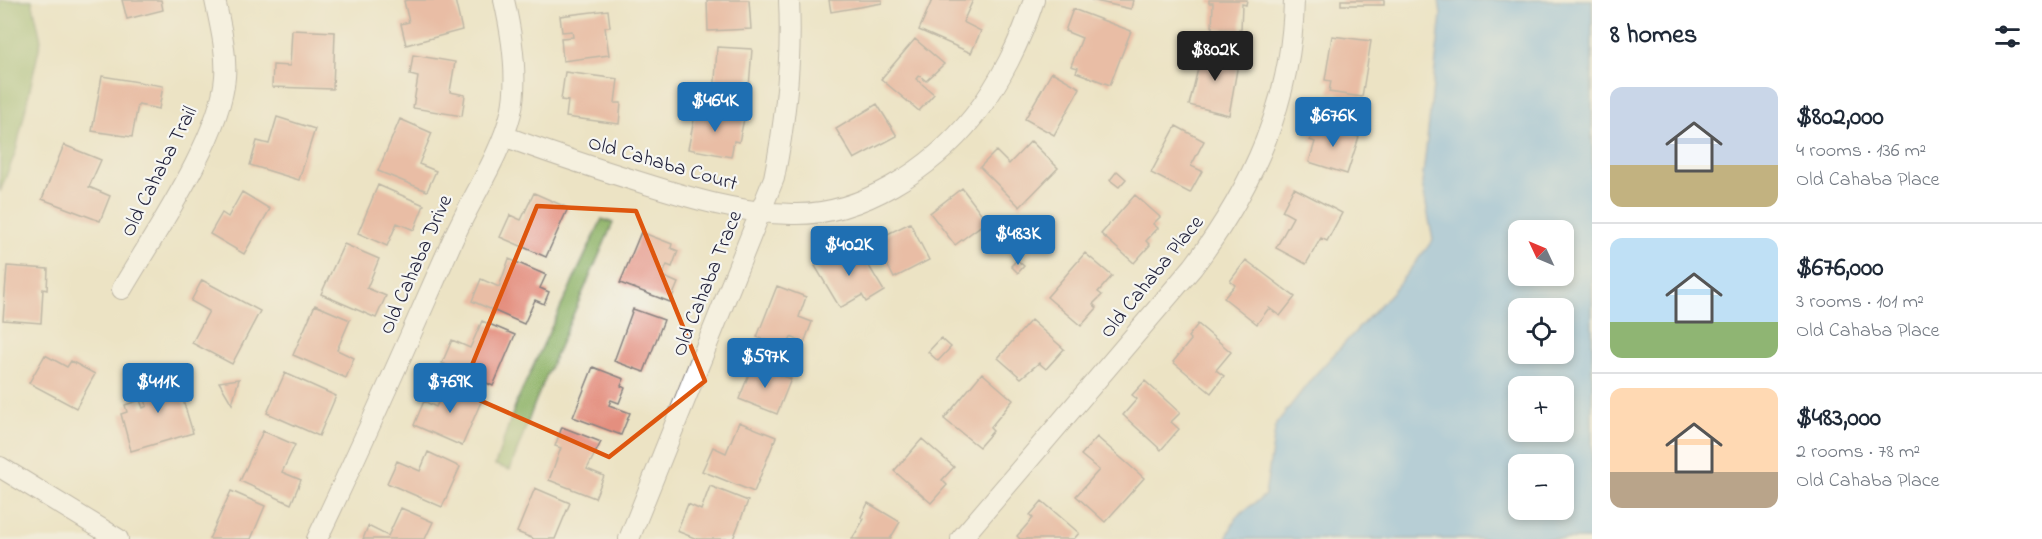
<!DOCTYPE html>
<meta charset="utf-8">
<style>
body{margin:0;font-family:"Indie Flower",sans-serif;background:#f2f2f3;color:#1f2937;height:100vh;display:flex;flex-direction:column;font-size:22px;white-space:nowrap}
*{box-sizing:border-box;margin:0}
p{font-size:20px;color:#747a83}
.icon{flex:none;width:33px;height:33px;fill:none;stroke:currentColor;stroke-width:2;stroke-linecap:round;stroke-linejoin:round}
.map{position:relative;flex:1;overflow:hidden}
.side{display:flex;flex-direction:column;background:#fff;width:450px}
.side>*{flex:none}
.needle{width:39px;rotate:314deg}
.fabs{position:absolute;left:1508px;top:220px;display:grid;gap:12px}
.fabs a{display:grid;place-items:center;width:66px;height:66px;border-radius:12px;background:#fff;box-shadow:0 3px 9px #0003;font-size:30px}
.price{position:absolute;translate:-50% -51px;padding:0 14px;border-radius:6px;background:#1f6fb2;color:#fff;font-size:20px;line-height:39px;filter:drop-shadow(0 2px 3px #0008)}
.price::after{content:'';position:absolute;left:50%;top:36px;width:18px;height:14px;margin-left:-9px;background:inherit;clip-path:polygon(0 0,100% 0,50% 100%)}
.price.selected{background:#222;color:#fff}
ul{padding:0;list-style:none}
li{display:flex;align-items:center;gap:18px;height:150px;padding:0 18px}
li+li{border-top:2px solid #e0e1e3}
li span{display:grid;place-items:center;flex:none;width:168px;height:120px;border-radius:12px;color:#555}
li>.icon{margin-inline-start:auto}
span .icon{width:72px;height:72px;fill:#fffc;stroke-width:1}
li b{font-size:26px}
h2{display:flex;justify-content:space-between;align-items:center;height:72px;padding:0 18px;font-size:26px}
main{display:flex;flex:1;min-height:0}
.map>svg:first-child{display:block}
.forest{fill:#8fb368;stroke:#586a52;stroke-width:1.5}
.water{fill:#74b4e8;stroke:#4b6b92;stroke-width:1.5;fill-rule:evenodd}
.building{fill:#e48f7f}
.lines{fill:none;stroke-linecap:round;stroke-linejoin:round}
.minor-casing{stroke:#878280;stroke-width:22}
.minor{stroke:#fff;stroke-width:20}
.marked{fill:none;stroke:#de560e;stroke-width:4.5;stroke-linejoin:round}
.labels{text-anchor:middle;stroke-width:4.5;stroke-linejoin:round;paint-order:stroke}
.street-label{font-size:21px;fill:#22223b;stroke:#f6f6f2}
</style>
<main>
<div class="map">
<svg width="1592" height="539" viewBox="0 0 1592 539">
<rect width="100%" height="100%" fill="#f6f6f2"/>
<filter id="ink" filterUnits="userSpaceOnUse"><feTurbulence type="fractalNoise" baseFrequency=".0167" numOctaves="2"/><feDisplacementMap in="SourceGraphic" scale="12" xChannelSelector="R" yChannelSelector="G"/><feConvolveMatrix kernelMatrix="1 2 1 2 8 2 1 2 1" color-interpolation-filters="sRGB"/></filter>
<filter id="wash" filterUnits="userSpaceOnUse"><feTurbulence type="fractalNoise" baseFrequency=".008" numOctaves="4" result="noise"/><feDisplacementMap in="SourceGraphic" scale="24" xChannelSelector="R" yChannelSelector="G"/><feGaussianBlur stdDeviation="1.35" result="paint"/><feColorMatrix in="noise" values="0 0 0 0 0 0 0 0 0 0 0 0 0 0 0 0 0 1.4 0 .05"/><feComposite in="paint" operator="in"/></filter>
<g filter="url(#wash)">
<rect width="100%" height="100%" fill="#ece3c4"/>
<path class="forest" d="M0,0H32L41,40L16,151L0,192Z
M602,219L613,223L536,400L510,470L495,465L516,403Z"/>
<path class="water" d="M1439,0H1592V539H1226L1236,517L1265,495L1276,424L1313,377L1393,291L1433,240L1422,184L1441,15ZM1518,231H1563V276H1518ZM1518,309H1563V354H1518ZM1518,387H1563V432H1518ZM1518,465H1563V510H1518Z"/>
<g id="blocks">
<path class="building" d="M122,0H161L163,10L127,19Z
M407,0H455L462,30L406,45L401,24L409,22L404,1Z
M707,0H749L751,29L708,31Z
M829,0H882V3L831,12Z
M932,0H973L963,22L981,31L971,53L919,30Z
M1091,0H1133L1131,9Z
M1209,0H1247L1246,5L1242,4L1241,30L1212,29L1213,3H1209Z
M1341,0H1384V5H1341Z
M1073,9L1131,31L1110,85L1076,72L1078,68L1071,66L1082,38L1065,31Z
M608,10L610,27H605L609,55L563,61L561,38L573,37L572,31L562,32L560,16Z
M292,30L335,32L333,89L272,87L273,65L290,66Z
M1332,36L1371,41L1362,97L1329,92L1331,81L1325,80Z
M915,39L944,64L926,81L919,75L916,79L934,94L919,111L881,79Z
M717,47L752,49L748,100L714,98Z
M1203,49L1239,58L1229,115L1189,105Z
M413,55L455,62L450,92L465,95L462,116L413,108L418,77L410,75Z
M565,72L618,79L615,103H621L619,124L566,117L568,101L561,100Z
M1052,72L1080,88L1054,135L1025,119Z
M102,76L163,86L159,109L138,105L132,137L92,131Z
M877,104L897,136L854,159L836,129Z
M696,110L744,119L739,142L734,141L731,157L688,149Z
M277,117L315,129L299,180L250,165L257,141L269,144Z
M400,119L432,133L419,164L436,171L427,191L378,171Z
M1316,123L1359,137L1347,174L1309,162L1315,142L1310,140Z
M1176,126L1204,141L1191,166L1202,171L1190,193L1151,173Z
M1031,141L1058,168L1020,207L980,167L996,151L1009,164Z
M64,145L101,160L89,187L110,196L100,221L42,199Z
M1117,171L1126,179L1119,187L1110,180Z
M378,185L424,205L414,230L397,223L387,246L358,233Z
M962,188L987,221L955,245L930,213Z
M1294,188L1342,213L1327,241L1321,238L1306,264L1276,248L1293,217L1282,211Z
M242,192L270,209L244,254L210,234L222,213L228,217Z
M534,193L568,208L546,257L500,237L510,215L521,220Z
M1135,195L1160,217L1153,224L1158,228L1146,241L1150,245L1134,263L1101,234Z
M910,223L929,260L894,278L875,240Z
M641,232L672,244L671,248L678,251L672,267L667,265L662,276L678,283L670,302L620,283Z
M344,244L379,259L367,288L386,296L376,318L321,294Z
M857,246L884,291L866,302L862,295L840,308L815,266L837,252L839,256Z
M1085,253L1112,276L1098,292L1102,295L1093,304L1097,308L1081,326L1047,297Z
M509,259L546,275L540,288L549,292L544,304L535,300L524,324L472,301L481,279L499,287Z
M1017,260L1024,266L1018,273L1011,266Z
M1246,260L1295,297L1280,316L1269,308L1257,324L1224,298L1235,285L1230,281Z
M7,266L48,269L47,290L43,289L41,323L3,320Z
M202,280L260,311L232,364L192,343L209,311L191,301Z
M777,286L806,297L799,317L812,322L804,343L791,337L787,348L757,337Z
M315,305L350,320L337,350L354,358L346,378L293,355Z
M633,309L664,320L644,372L614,361Z
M1031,320L1064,349L1046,369L1039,363L1021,378L998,358Z
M482,321L515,335L493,386L442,363L452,340L470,348Z
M1198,324L1231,352L1216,370L1224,376L1211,393L1173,362L1191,340L1188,337Z
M941,338L951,347L938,361L928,352Z
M45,355L67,367L71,361L95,374L76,408L29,383Z
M753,364L791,379L777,414L739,399Z
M173,367L193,433L131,451L121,414L127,412L125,405L140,400L143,408L147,406L145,399L154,397L148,374Z
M593,367L624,379L621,386L625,388L619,403L611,400L609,405L630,413L621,435L573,417Z
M285,373L336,396L319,436L267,413Z
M982,373L1013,400L990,428L993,431L979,447L944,419Z
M239,379L232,404L219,382Z
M1145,381L1180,413L1171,422L1179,429L1161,450L1123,415L1137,399L1132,395Z
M447,382L483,397L462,446L414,425L424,401L436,407Z
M739,422L776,437L754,492L702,471L713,447L726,453Z
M562,427L601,442L587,469L604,476L595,498L549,480L561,448L555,446Z
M263,431L295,445L282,472L301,480L291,504L240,481Z
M1097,437L1144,478L1105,522L1076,496L1099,470L1081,455Z
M922,439L954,467L942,480L947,485L931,503L894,471Z
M428,452L460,467L442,507L387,483L397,461L420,471Z
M710,486L748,501L733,539H697L677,531L688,504L701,510Z
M535,488L570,503L555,539H534L517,532Z
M231,491L265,506L251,539H209Z
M1042,501L1079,533L1074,539H1020L1017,536L1033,518L1030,515Z
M868,503L900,522L890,539H852L864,519L861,517Z
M401,508L433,522L425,539H363L368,526L388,536Z"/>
</g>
</g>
<g filter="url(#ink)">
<use href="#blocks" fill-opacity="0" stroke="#878280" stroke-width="1.5"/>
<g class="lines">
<defs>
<path id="minor" d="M504,136C551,154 598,169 646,184C694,199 740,213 792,214C860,216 932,169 974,116C1000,83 1021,40 1034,0
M122,289C153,236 221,137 225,77C227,52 220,24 215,0
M0,467L118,539
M317,539C365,440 409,338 454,237C472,197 501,154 511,113C519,78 512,35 504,0
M629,539L774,178C786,118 792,60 789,0
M961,539L1193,267C1253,187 1292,101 1294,0"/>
</defs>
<use href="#minor" class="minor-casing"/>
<use href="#minor" class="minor"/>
</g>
</g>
<path d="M0 0H1592V539H0ZM537,206L636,211L705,381L609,457L461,392Z" fill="#ece3c4" fill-opacity=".55" fill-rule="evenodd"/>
<path class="marked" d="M537,206L636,211L705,381L609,457L461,392Z"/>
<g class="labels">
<g class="street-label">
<text transform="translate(663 162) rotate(16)" y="7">Old Cahaba Court</text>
<text transform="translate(158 171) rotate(-63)" y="7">Old Cahaba Trail</text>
<text transform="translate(415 264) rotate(-66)" y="7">Old Cahaba Drive</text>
<text transform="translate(1151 276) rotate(-51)" y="7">Old Cahaba Place</text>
<text transform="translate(706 283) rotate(-68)" y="7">Old Cahaba Trace</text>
</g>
</g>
</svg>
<div class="fabs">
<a><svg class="needle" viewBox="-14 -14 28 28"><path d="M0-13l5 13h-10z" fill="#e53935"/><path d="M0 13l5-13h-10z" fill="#747a83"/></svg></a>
<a><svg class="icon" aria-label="locate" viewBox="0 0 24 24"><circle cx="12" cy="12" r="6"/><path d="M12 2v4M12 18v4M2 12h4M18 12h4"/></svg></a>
<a>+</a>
<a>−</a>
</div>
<b class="price selected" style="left:1215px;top:82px">$802K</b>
<b class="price" style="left:715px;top:133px">$464K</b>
<b class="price" style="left:1333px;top:148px">$676K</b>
<b class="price" style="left:1018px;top:266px">$483K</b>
<b class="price" style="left:849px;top:277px">$402K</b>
<b class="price" style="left:765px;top:389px">$597K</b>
<b class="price" style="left:158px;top:414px">$411K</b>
<b class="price" style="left:450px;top:414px">$769K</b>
</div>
<section class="side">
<h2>8 homes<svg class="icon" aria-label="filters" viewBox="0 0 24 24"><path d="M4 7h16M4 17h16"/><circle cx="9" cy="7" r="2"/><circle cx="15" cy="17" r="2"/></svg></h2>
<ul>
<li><span style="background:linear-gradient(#c9d6e8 65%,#c2b280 0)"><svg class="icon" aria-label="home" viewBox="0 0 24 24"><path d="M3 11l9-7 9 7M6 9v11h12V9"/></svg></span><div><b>$802,000</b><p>4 rooms · 136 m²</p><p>Old Cahaba Place</p></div></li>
<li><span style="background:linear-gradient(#bfe0f5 70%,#8fb573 0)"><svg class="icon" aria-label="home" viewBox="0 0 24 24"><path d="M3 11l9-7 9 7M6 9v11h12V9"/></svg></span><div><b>$676,000</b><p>3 rooms · 101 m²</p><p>Old Cahaba Place</p></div></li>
<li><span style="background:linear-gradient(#ffd9b3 70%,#b9a48a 0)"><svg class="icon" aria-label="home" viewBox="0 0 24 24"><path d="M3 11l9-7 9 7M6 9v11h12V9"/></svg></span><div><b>$483,000</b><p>2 rooms · 78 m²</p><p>Old Cahaba Place</p></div></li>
</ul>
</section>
</main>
